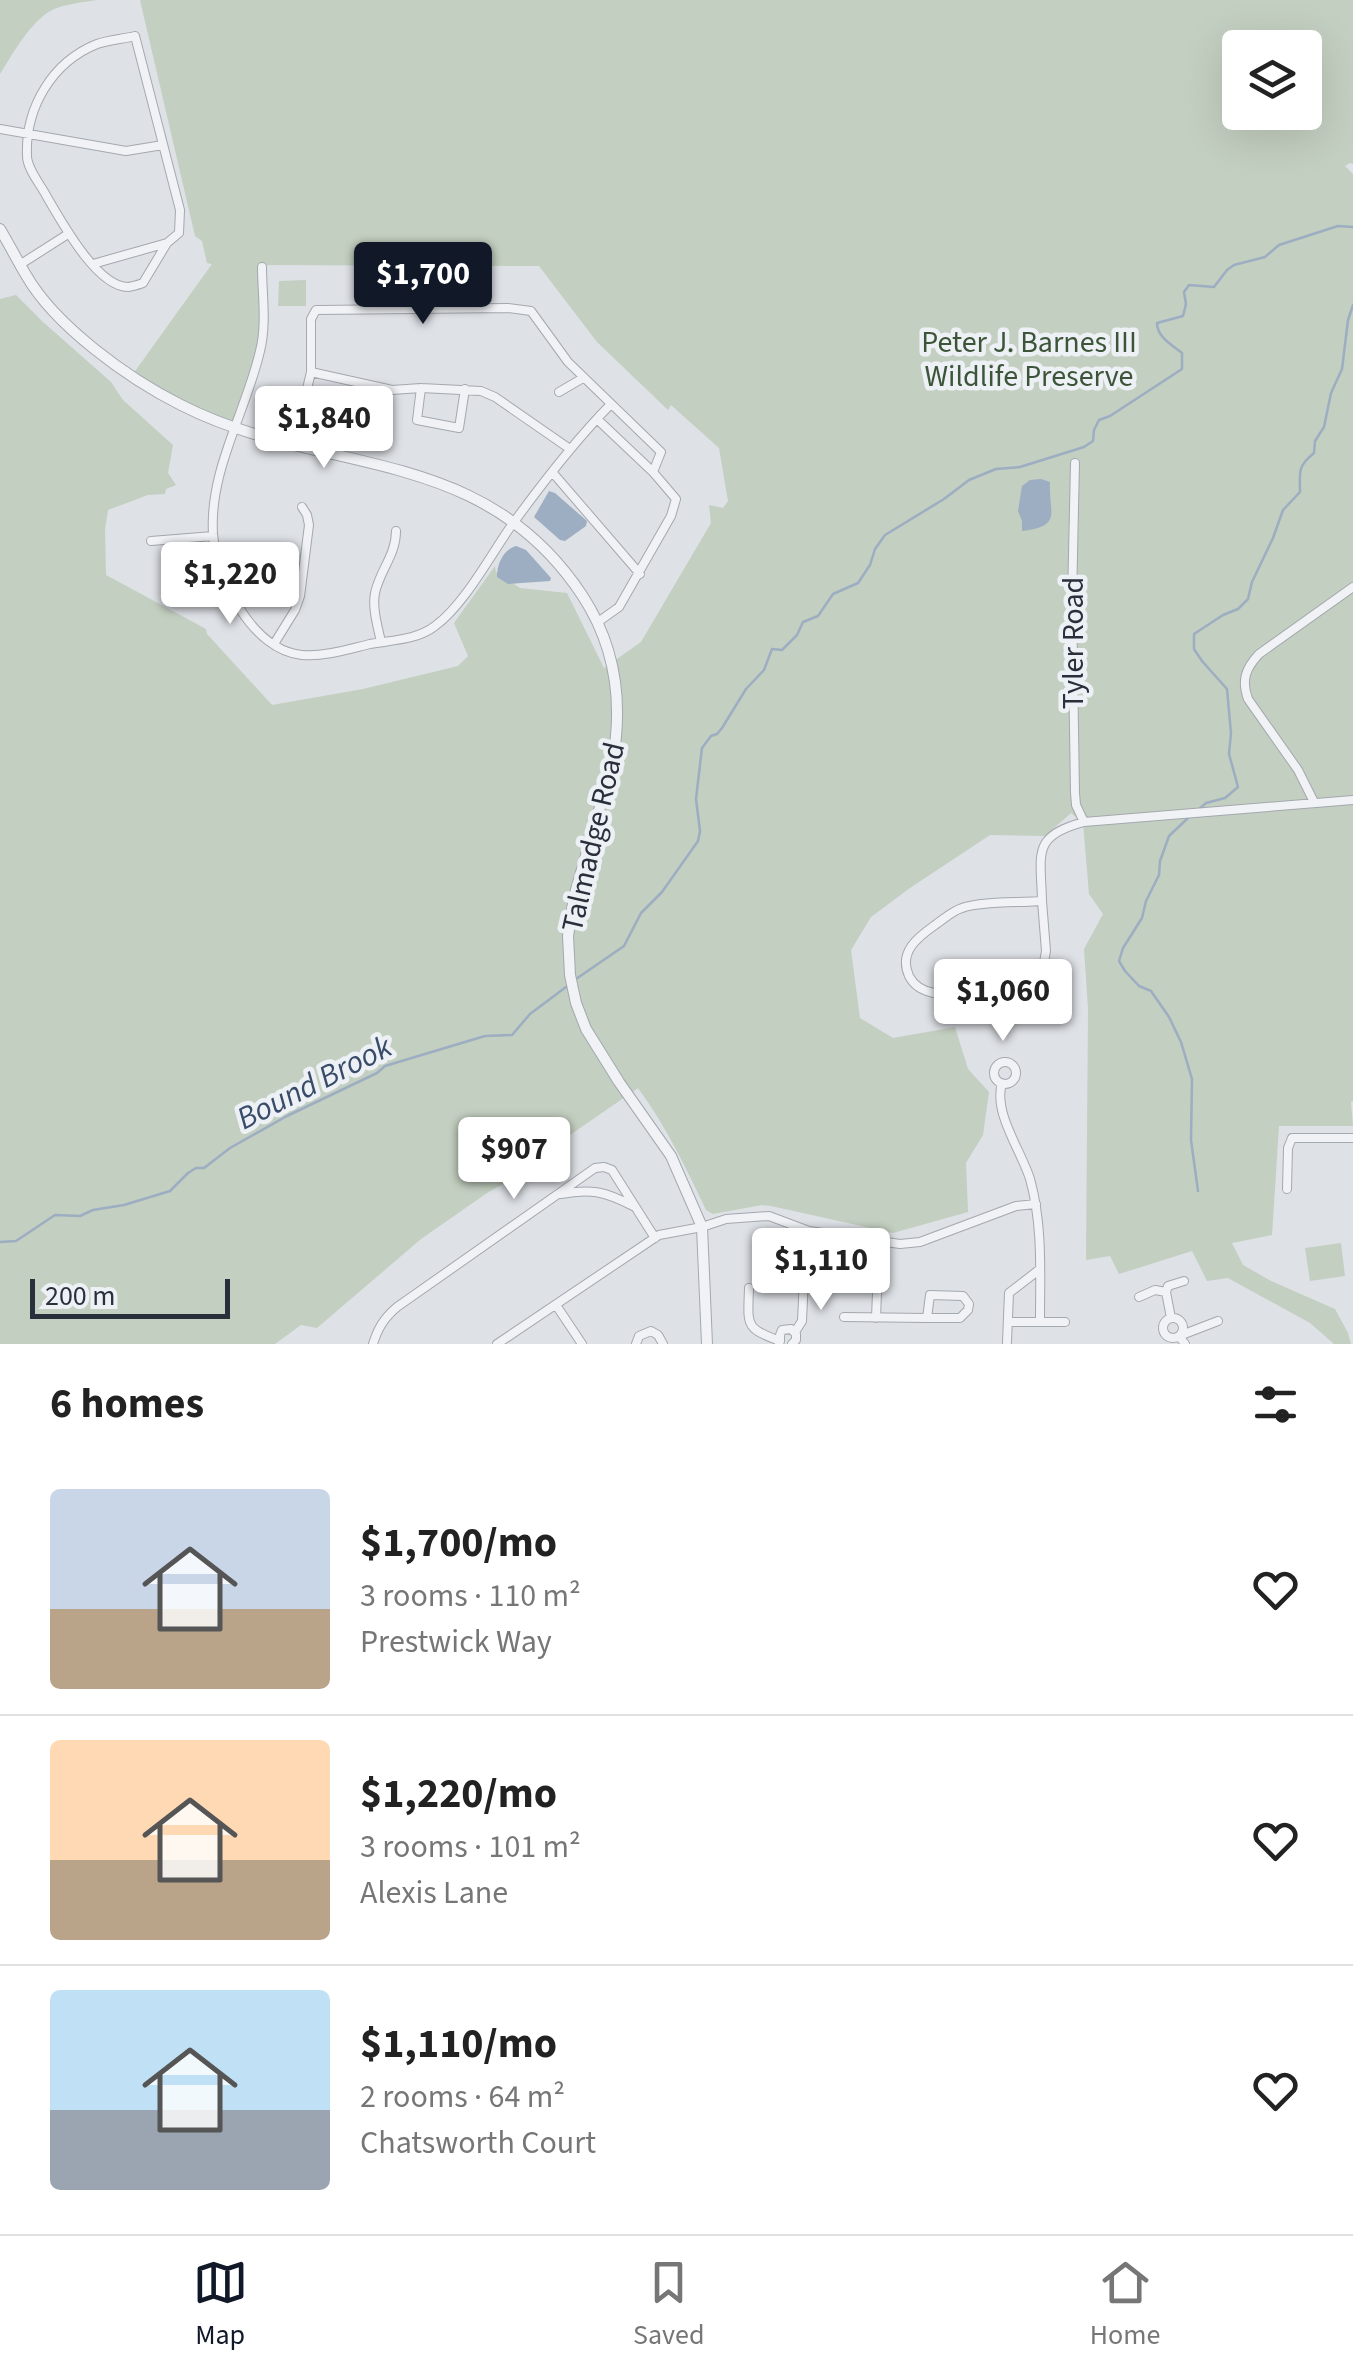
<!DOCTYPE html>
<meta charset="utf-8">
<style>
body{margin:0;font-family:"Source Sans 3",sans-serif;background:#f2f2f2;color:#222;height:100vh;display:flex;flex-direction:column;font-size:38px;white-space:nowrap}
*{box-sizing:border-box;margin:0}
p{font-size:32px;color:#767676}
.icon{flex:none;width:55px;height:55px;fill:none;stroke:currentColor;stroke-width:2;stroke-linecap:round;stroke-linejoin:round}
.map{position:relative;height:1344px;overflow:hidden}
.sheet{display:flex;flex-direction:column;background:#fff;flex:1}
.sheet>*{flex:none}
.controls{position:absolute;left:1222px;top:30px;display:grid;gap:20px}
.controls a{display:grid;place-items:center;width:100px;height:100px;border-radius:10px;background:#fff;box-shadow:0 10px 40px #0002;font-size:50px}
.scale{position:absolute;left:30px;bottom:25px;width:200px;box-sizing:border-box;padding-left:10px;border:5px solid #292f3b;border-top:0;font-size:28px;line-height:35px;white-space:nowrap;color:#292f3b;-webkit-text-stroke:8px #edf0f4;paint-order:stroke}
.price{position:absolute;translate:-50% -85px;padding:0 22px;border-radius:10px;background:#fff;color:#222;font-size:32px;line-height:65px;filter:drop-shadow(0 2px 5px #0008)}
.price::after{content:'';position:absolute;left:50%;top:60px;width:30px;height:22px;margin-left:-15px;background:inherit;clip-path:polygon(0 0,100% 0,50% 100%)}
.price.on{background:#111827;color:#fff}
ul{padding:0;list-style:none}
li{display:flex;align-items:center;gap:30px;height:250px;padding:0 50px}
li+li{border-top:2px solid #e0e0e0}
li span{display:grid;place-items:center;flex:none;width:280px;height:200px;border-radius:10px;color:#555}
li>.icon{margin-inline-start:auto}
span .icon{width:120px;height:120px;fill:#fffc;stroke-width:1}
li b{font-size:42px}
h2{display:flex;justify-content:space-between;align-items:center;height:120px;padding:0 50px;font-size:42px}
.tab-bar{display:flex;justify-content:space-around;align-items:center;height:140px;border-top:2px solid #e0e0e0;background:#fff;font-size:28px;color:#767676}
.tab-bar a{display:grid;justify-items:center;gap:5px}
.tab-bar .on{color:#111827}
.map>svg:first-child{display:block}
.green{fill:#c3cfc0;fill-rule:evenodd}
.water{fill:#9dadc2}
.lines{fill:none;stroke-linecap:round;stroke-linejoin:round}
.stream{stroke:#9dadc2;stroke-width:2.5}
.minor-casing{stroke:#a4a8af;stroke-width:10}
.tertiary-casing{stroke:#a4a8af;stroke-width:12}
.minor{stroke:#f0f2f5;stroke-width:8}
.tertiary{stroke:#f0f2f5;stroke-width:10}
.labels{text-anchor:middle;stroke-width:9;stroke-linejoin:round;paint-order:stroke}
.park-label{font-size:30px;fill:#3c5538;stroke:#edf0f4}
.street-label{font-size:30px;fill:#292f3b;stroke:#edf0f4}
.water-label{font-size:32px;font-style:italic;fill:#384c6a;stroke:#edf0f4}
</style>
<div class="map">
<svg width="1353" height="1344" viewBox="0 0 1353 1344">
<rect width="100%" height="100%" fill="#dee1e6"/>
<path class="green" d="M0,0H97C80,3 57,4 43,16C25,31 12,55 0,74Z
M140,0H1353V164L1350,163L1345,166L1353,174V1101L1351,1102L1353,1126H1279L1272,1235L1232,1243L1243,1265L1271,1281L1335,1309L1348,1333L1351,1344H1334L1310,1323L1228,1278L1207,1281L1192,1251L1119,1274L1110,1256L1086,1260L1088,1009L1084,949L1103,914L1089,894L1083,823L1071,813L1045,836L990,835L910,888L871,917L851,950L860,1018L893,1038L955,1027L968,1069L989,1092L983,1135L966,1163L968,1212L893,1233L771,1206L762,1205L713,1214L706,1210C686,1168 666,1126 638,1088L528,1164L530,1168L487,1193L421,1239L317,1328L301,1325L275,1344H0V299L16,295L43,322L111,382L123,400L173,445L168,473L176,485L166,489L165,494L148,495L108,510L105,529L106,575L206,629L207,634L272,705L363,689L458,666L468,656L454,623L495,566L496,572L520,588L567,593L604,668L641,642L711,523L709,505L723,508L728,501L719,448L671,405L668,410L597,342L539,266L263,265L262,336L235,428L185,405L133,374L212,264L207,263L202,241L195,236ZM1240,48H1305V112H1240Z
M306,280V306H278L279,281Z
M1341,1243L1345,1276L1310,1281L1305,1248Z"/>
<path class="water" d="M1041,479L1050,482C1048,512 1064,526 1022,531V521L1018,511L1022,486L1030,480Z
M549,491L555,493L587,521L586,526L565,541L560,540L534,517Z
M516,546L526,550L551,578L550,581L508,584L497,577C497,564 503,550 516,546Z"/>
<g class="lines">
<path class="stream" d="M1198,810L1206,803L1225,798L1238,787L1229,754L1231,733L1227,689L1202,661L1194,649V634L1223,615L1238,609L1248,599L1252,582L1273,538L1283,510L1300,492C1300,471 1297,467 1314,453L1315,441L1324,427L1331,393L1342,369L1348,320L1353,305
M1188,818L1169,836L1160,861L1159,875L1146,901L1142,918L1123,948L1119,961L1125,971L1139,986L1151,991L1169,1017L1181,1042L1192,1079L1191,1140L1198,1191
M576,979L624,946L641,913L662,892L698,841L700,831L696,799L702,748L711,736L717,734L722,728L746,689L764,670L772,649L782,650L797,635L803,622L818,616L833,594L858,583L870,565L875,549L885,535L944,499L969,480L996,469L1020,467L1084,447L1093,441L1094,430L1099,420L1110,416L1182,369V353C1172,345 1157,337 1157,323L1183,316L1186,304L1184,292L1189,285L1214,287L1227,270L1234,265L1265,257L1279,245L1338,226L1353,227
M0,1242L16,1241L55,1215L80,1216L93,1210L124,1205L170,1191L188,1173L196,1168H204L230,1148L287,1116L377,1073L385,1066L485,1036L512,1035L530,1014L566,987"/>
<defs>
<path id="minor" d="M135,36L180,210L179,233L167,243L143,283C141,284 130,287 128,287C97,287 61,221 47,197C41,185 27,169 27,156C25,108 52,62 97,44C109,40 123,39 135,36Z
M0,129L126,151L163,145
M21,264L68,234
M93,264L167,243
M262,267C262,293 267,324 260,351C246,412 209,470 213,534C217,579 252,650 302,655C324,657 349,649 370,644C392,640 417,640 435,626C463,606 489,558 509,529C540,486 573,443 610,405
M311,372L392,390L421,388L481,391L495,397L570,449
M421,388L417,420L459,428L465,389
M559,392L583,378
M597,419L653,472
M294,444L311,372V319L316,310L508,308L531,311L568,362L661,452L653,472L676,499L671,516L619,607L598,622
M365,446L379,387
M1075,463L1072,600L1075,793L1076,805L1084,822
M553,473L640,574
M151,541L213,536
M381,642C378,627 372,609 375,593C380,570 396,555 396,531
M274,644L295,610L300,596L309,525L307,515L302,507
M1314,802L1298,770L1248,699C1241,680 1246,668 1259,654L1353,587
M1042,901L1046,951L1043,968L1034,979L1019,985L934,993C923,991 914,986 909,976C898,952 918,937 935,925C944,919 952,911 962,908C981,901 1020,903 1042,901Z
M1042,901C1041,854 1031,836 1084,822L1353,800
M994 1073a11 11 0 1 1 22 0a11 11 0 1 1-22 0Z
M1002,1083C993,1113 1021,1150 1030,1179C1043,1225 1040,1274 1040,1321
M1287,1189L1288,1148L1292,1138H1353
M561,1194C591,1188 606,1192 633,1206
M749,1288C748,1325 744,1328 780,1341L779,1344
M930,1295L963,1296L969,1304L968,1310L960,1318H927Z
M1139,1297L1155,1290L1166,1292
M556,1305L582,1344
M844,1317L927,1318
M1163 1328a10 10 0 1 1 20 0a10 10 0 1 1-20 0Z
M876,1318L879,1242
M1171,1318L1166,1292L1168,1286L1184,1281
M1008,1322H1065
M795,1332L802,1321L804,1278
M780,1341V1335L782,1330L791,1329L796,1334V1340L792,1344
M1007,1342L1009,1293L1040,1269
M373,1344C378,1328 384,1318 397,1307L595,1168L604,1167L612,1170L655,1238
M497,1344L659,1235L702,1227L726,1219L769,1216L809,1231L900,1244L920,1242L1016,1206L1036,1204
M636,1344L639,1336L651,1331L658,1335L663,1344
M1185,1344L1179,1336L1218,1321"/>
<path id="tertiary" d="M0,229C9,244 17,260 26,275C55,326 129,379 181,405C322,477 481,442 582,595C617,648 624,707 611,769L574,897L568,936L570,975L576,1003L586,1029L619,1082L671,1156L702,1227L707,1344"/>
</defs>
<use href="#minor" class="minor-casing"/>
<use href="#tertiary" class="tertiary-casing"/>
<use href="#minor" class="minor"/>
<use href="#tertiary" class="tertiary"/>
</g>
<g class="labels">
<g class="park-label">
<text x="1029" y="352">Peter J. Barnes III<tspan x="1029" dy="34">Wildlife Preserve</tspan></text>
</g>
<g class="street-label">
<text transform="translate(1073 643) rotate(-90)" y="10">Tyler Road</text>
<text transform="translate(593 837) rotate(-77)" y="10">Talmadge Road</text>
</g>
<g class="water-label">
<text transform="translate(314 1082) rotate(-27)" y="11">Bound Brook</text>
</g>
</g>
</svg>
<div class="controls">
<a><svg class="icon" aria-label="layers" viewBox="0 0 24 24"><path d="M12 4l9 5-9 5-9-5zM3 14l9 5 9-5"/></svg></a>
</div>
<div class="scale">200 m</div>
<b class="price on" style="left:423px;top:327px">$1,700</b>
<b class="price" style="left:324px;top:471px">$1,840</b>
<b class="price" style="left:230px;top:627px">$1,220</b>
<b class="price" style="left:1003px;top:1044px">$1,060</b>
<b class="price" style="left:514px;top:1202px">$907</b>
<b class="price" style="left:821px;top:1313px">$1,110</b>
</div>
<section class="sheet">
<h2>6 homes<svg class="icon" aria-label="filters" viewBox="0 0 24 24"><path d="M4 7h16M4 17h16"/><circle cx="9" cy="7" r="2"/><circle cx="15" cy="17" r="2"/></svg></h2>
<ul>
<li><span style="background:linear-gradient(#c9d6e8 60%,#b9a48a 0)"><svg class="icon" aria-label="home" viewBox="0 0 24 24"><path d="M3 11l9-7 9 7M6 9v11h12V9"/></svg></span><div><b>$1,700/mo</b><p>3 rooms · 110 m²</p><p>Prestwick Way</p></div><svg class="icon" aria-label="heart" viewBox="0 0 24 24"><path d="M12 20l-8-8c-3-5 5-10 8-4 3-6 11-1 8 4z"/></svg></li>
<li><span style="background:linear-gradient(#ffd9b3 60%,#b9a48a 0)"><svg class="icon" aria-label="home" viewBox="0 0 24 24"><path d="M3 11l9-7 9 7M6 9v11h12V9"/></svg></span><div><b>$1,220/mo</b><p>3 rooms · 101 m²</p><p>Alexis Lane</p></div><svg class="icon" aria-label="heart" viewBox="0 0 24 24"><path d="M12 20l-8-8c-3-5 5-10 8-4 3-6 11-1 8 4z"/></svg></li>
<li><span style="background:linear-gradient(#bfe0f5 60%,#9aa5b1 0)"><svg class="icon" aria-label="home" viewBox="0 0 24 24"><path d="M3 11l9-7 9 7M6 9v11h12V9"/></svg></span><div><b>$1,110/mo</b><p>2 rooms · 64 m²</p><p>Chatsworth Court</p></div><svg class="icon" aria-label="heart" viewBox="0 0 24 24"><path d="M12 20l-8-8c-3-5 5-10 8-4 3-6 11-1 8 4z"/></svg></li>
</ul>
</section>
<nav class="tab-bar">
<a class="on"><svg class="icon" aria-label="map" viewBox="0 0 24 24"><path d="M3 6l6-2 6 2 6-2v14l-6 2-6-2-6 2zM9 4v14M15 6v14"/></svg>Map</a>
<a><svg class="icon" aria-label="saved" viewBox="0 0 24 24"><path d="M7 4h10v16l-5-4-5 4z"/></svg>Saved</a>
<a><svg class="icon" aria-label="home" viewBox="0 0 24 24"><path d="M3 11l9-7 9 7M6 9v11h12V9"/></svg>Home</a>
</nav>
